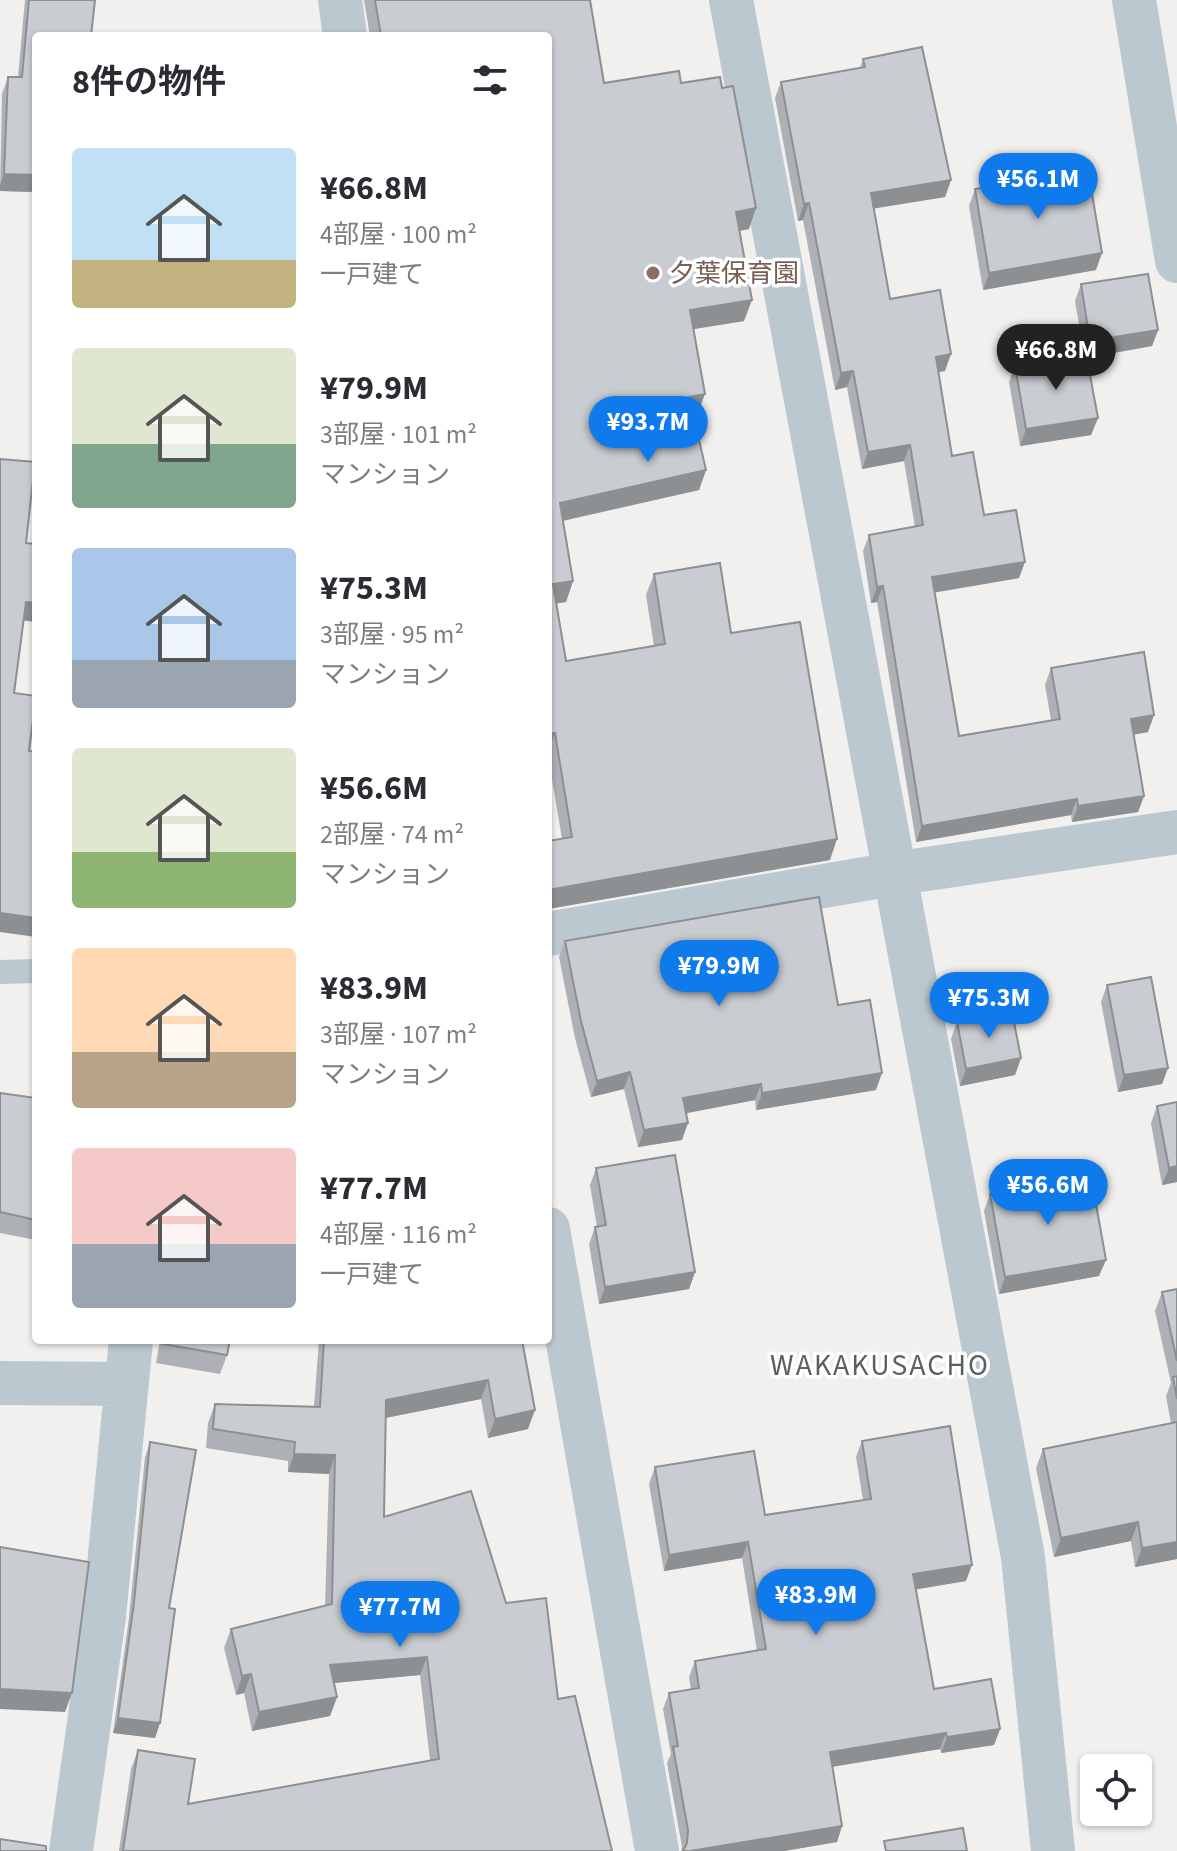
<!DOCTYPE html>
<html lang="ja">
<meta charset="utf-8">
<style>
body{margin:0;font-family:"Source Sans 3","Noto Sans JP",sans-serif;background:#f7f7f7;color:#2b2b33;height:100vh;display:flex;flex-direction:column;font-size:30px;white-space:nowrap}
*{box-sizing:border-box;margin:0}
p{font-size:26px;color:#7c7c81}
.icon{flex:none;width:44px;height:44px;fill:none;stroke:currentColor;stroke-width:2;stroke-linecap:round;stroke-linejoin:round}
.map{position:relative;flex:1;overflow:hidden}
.details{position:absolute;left:32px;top:32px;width:520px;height:1312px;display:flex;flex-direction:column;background:#fff;border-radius:8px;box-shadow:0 2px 6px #0004}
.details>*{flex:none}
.fabs{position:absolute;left:1080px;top:1754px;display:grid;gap:16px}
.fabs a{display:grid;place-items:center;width:72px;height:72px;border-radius:8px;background:#fff;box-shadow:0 2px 6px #0004;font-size:40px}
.price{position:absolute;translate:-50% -68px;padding:0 18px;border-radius:28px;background:#0f7aec;color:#fff;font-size:26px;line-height:52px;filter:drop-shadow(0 2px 4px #0008)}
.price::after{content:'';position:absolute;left:50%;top:48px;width:24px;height:18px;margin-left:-12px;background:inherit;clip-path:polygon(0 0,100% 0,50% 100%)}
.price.selected{background:#222;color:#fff}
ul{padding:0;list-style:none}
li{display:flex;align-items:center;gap:24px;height:200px;padding:0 40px}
li span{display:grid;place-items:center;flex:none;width:224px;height:160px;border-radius:8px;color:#555}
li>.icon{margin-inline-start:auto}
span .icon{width:96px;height:96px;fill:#fffc;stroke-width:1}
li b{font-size:34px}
h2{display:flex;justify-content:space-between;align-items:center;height:96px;padding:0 40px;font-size:34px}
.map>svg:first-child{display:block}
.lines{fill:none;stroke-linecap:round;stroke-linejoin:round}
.lane{stroke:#bcc8cf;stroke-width:24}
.street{stroke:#bcc8cf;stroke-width:44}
.wall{fill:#adb0b5}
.shaded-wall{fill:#8d9093}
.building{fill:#c9cdd2;stroke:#8d9093;stroke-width:2}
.education-dot{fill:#8d6e63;stroke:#fff;stroke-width:3}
.labels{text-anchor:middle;stroke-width:7;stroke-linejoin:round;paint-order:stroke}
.education-label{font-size:26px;fill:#785e54;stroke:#fff;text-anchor:start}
.quarter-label{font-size:30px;letter-spacing:2px;fill:#5b6065;stroke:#fff}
</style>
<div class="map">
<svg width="1177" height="1851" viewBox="0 0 1177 1851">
<rect width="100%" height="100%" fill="#f2efef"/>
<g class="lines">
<path class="lane" d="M0,972L36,971"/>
<path class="street" d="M340,0L345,36
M731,0L1023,1557L1053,1851
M1134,0L1177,261
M548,934L893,874L1177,832
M548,1229L657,1851
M0,1383L125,1384
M71,1851L104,1616L131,1340"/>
</g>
<path class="wall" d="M25,0H95L36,36V192L0,191L2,94L8,77H18Z
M364,0H590L604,83H681L749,229L740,231L744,321L693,329L697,415L693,416L706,470L699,490L563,521L573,581L566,602L556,603L566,661L654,646L646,595L654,574L731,633L830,860L548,909V841L562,839L548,755V36H370Z
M863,59L951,180L945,197L874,208L890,299L945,371L938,372L952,456L1019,578L935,592L959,736L1051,720L1045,685L1051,668L1148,732L1133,735L1144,796L1138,812L1072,822L1071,815L916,842L877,602L871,603L863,551L869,535L915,527L904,461L862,469L847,387L835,390L803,220L798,221L775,98L781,82L860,68Z
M975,189L1096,270L983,290L969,206Z
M1081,284L1158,330L1152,346L1087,358L1098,418L1091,435L1020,446L1009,382L1015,366L1084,354L1075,301Z
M565,941L838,1005L876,1090L756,1110L755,1100L686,1113L682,1140L638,1147L624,1089L591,1097L575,1038L559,957Z
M1107,985L1168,1068L1162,1084L1118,1092L1101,1002Z
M957,1022L1021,1058L1015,1075L960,1086L951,1039Z
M0,1093L36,1098V1240L0,1233Z
M1157,1106L1177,1182L1162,1185L1151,1123Z
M596,1168L695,1272L689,1289L599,1304L589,1244L595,1227H597L590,1185Z
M990,1194L1099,1276L999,1294L984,1211Z
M1177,1289V1559L1135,1567L1131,1541L1054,1557L1036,1468L1043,1449L1171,1423L1166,1396L1171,1383L1155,1311L1162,1292Z
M160,1340H230L227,1355L220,1374L156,1363Z
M319,1340H522L528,1429L488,1438L481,1399L386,1418L384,1517L506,1603L558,1699L612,1851H119L131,1769L138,1750L188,1804L430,1760L420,1675L334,1683L337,1697L330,1716L252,1731L244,1693L236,1695L224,1648L231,1629L325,1606L329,1474L288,1472V1461L206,1448L208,1423L215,1404L314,1406Z
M862,1441L966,1581L916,1589L934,1689L1000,1729L994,1745L941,1753L940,1749L832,1767L842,1826L837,1842L784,1851H681L682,1847L667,1763L671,1754L663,1709L669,1693L691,1690L689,1677L695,1661L757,1651L742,1558L664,1571L649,1484L655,1467L765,1515L863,1500L856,1457Z
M150,1442L169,1608L160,1723L155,1738L113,1733L129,1618L145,1457Z"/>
<path class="shaded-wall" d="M4,174L36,175V192L0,191V185Z
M951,180L945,197L865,210L871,193Z
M809,203L803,220L798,221L804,204Z
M756,208L749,229L729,232L736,212Z
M1102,253L1096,270L983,290L989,273Z
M752,300L744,321L682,331L690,310Z
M1158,330L1152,346L1084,358L1090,341Z
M951,354L945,371L930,373L936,357Z
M853,371L847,387L835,390L841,373Z
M705,394L697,415L682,418L689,397Z
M1098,418L1091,435L1020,446L1026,429Z
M910,445L904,461L862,469L868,452Z
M706,470L699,490L552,523L560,503Z
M1025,562L1019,578L926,594L932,577Z
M573,581L566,602L548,605L553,584Z
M883,586L877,602L871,603L877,587Z
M26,602L36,603V622L19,620Z
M1154,715L1148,732L1125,736L1131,719Z
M555,733L548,752V734Z
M1144,796L1138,812L1072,822L1078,806Z
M1077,799L1071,815L916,842L922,826Z
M837,839L830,860L548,909V890L551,889Z
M0,913L36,918V937L0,932Z
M1021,1058L1015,1075L960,1086L966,1069Z
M1168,1068L1162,1084L1118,1092L1124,1075Z
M630,1072L624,1089L591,1097L597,1081Z
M882,1073L876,1090L756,1110L762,1093Z
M761,1084L755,1100L677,1115L683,1098Z
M688,1123L682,1140L638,1147L644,1130Z
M1177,1166V1182L1162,1185L1169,1168Z
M1106,1260L1099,1276L999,1294L1005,1277Z
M695,1272L689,1289L599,1304L605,1287Z
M488,1380L481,1399L379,1419L386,1400Z
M535,1410L528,1429L488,1438L495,1419Z
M294,1454L335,1455L329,1474L288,1472Z
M1138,1522L1131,1541L1054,1557L1061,1538Z
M748,1542L742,1558L664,1571L669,1555Z
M1177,1542V1559L1135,1567L1142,1548Z
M972,1565L966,1581L907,1591L913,1574Z
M427,1657L420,1675L323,1684L330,1665Z
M251,1674L244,1693L236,1695L242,1676Z
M0,1689L72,1693L65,1712L0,1709Z
M337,1697L330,1716L252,1731L259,1712Z
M118,1718L160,1723L155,1738L113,1733Z
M1000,1729L994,1745L941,1753L947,1737Z
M946,1733L940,1749L824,1768L830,1752Z
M842,1826L837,1842L784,1851H690Z"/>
<path class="building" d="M29,0H95L91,36H36V175L4,174L8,77H22Z
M375,0H590L604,83L679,71L681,83L720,77L722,88L733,86L756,208L736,212L752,300L690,310L705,394L689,397L706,470L560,503L573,581L553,584L566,661L665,644L654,574L720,563L731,633L800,622L837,839L548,890V841L572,837L555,733L548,734V36H381Z
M922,47L951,180L871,193L890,299L940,290L951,354L936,357L952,456L973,452L984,515L1016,510L1025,562L932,577L959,736L1060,719L1051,668L1144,652L1154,715L1131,719L1144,796L1078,806L1077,799L922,826L883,586L877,587L869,535L923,525L910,445L868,452L853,371L841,373L809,203L804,204L781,82L865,67L863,59Z
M1088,170L1102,253L989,273L975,189Z
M1148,274L1158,330L1090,341L1081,284Z
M1086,354L1098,418L1026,429L1015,366Z
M0,459L35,462L26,543L36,544V603L26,602L14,693L36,696L29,751L36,752V918L0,913Z
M819,897L838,1005L870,1000L882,1073L762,1093L761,1084L683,1098L688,1123L644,1130L630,1072L597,1081L581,1021L565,941Z
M1151,977L1168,1068L1124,1075L1107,985Z
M1012,1012L1021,1058L966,1069L957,1022Z
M0,1093L36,1098V1220L0,1212Z
M1177,1102V1166L1169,1168L1157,1106Z
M675,1155L695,1272L605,1287L595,1227L606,1225L596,1168Z
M1091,1176L1106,1260L1005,1277L990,1194Z
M1177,1289V1361L1162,1292Z
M164,1340H230L227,1355L163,1344Z
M324,1340H522L535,1410L495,1419L488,1380L386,1400L384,1517L471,1491L506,1603L546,1598L558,1699L575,1696L612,1851H123L138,1750L195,1759L188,1804L439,1759L427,1657L330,1665L337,1697L259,1712L251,1674L242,1676L231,1629L332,1604L335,1455L294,1454L295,1442L213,1429L215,1404L320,1407Z
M1177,1376V1399L1173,1377Z
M1177,1422V1542L1142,1548L1138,1522L1061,1538L1043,1449Z
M950,1426L972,1565L913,1574L934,1689L991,1679L1000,1729L947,1737L946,1733L830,1752L842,1826L690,1851H683L687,1843L688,1830L673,1747L678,1746L669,1693L699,1688L695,1661L766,1649L748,1542L669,1555L655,1467L754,1451L765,1515L871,1499L862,1441Z
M150,1442L196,1450L169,1608L175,1609L160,1723L118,1718L134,1603Z
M0,1547L89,1562L72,1693L0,1689Z
M963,1828L967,1851H886L884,1841Z
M0,1839L46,1846V1851H0Z"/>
<circle class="education-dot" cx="653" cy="273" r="8"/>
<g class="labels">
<g class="education-label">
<text x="669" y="282">夕葉保育園</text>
</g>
<g class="quarter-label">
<text x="880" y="1375">WAKAKUSACHO</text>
</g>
</g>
</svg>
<div class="fabs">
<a><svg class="icon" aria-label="locate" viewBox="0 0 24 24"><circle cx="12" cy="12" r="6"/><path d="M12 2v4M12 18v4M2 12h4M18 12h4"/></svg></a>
</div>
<b class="price" style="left:1038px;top:221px">¥56.1M</b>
<b class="price selected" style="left:1056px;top:392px">¥66.8M</b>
<b class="price" style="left:648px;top:464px">¥93.7M</b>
<b class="price" style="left:719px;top:1008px">¥79.9M</b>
<b class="price" style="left:989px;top:1040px">¥75.3M</b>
<b class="price" style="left:1048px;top:1227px">¥56.6M</b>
<b class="price" style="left:816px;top:1637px">¥83.9M</b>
<b class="price" style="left:400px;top:1649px">¥77.7M</b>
<section class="details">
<h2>8件の物件<svg class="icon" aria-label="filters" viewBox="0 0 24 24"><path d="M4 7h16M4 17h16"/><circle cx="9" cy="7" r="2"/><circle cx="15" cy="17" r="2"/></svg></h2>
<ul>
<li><span style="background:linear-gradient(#bfe0f5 70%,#c2b280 0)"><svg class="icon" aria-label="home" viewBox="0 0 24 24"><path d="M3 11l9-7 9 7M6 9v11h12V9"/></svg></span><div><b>¥66.8M</b><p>4部屋 · 100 m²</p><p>一戸建て</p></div></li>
<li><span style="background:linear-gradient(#dfe7d0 60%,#7fa58c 0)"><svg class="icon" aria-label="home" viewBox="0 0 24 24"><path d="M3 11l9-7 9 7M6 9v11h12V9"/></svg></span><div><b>¥79.9M</b><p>3部屋 · 101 m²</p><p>マンション</p></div></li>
<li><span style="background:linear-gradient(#a9c7e8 70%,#9aa5b1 0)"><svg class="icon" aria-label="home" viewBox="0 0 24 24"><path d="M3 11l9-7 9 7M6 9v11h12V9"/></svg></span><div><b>¥75.3M</b><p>3部屋 · 95 m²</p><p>マンション</p></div></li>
<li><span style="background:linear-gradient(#dfe7d0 65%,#8fb573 0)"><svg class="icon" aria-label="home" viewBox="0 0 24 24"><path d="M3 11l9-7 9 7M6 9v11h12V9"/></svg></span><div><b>¥56.6M</b><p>2部屋 · 74 m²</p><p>マンション</p></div></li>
<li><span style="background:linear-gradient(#ffd9b3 65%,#b9a48a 0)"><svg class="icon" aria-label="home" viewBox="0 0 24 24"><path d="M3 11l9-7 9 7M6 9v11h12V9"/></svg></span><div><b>¥83.9M</b><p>3部屋 · 107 m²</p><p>マンション</p></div></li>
<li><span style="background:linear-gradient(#f6c9c9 60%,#9aa5b1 0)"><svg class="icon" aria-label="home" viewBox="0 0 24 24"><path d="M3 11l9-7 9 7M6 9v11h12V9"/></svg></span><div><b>¥77.7M</b><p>4部屋 · 116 m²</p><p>一戸建て</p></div></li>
</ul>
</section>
</div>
